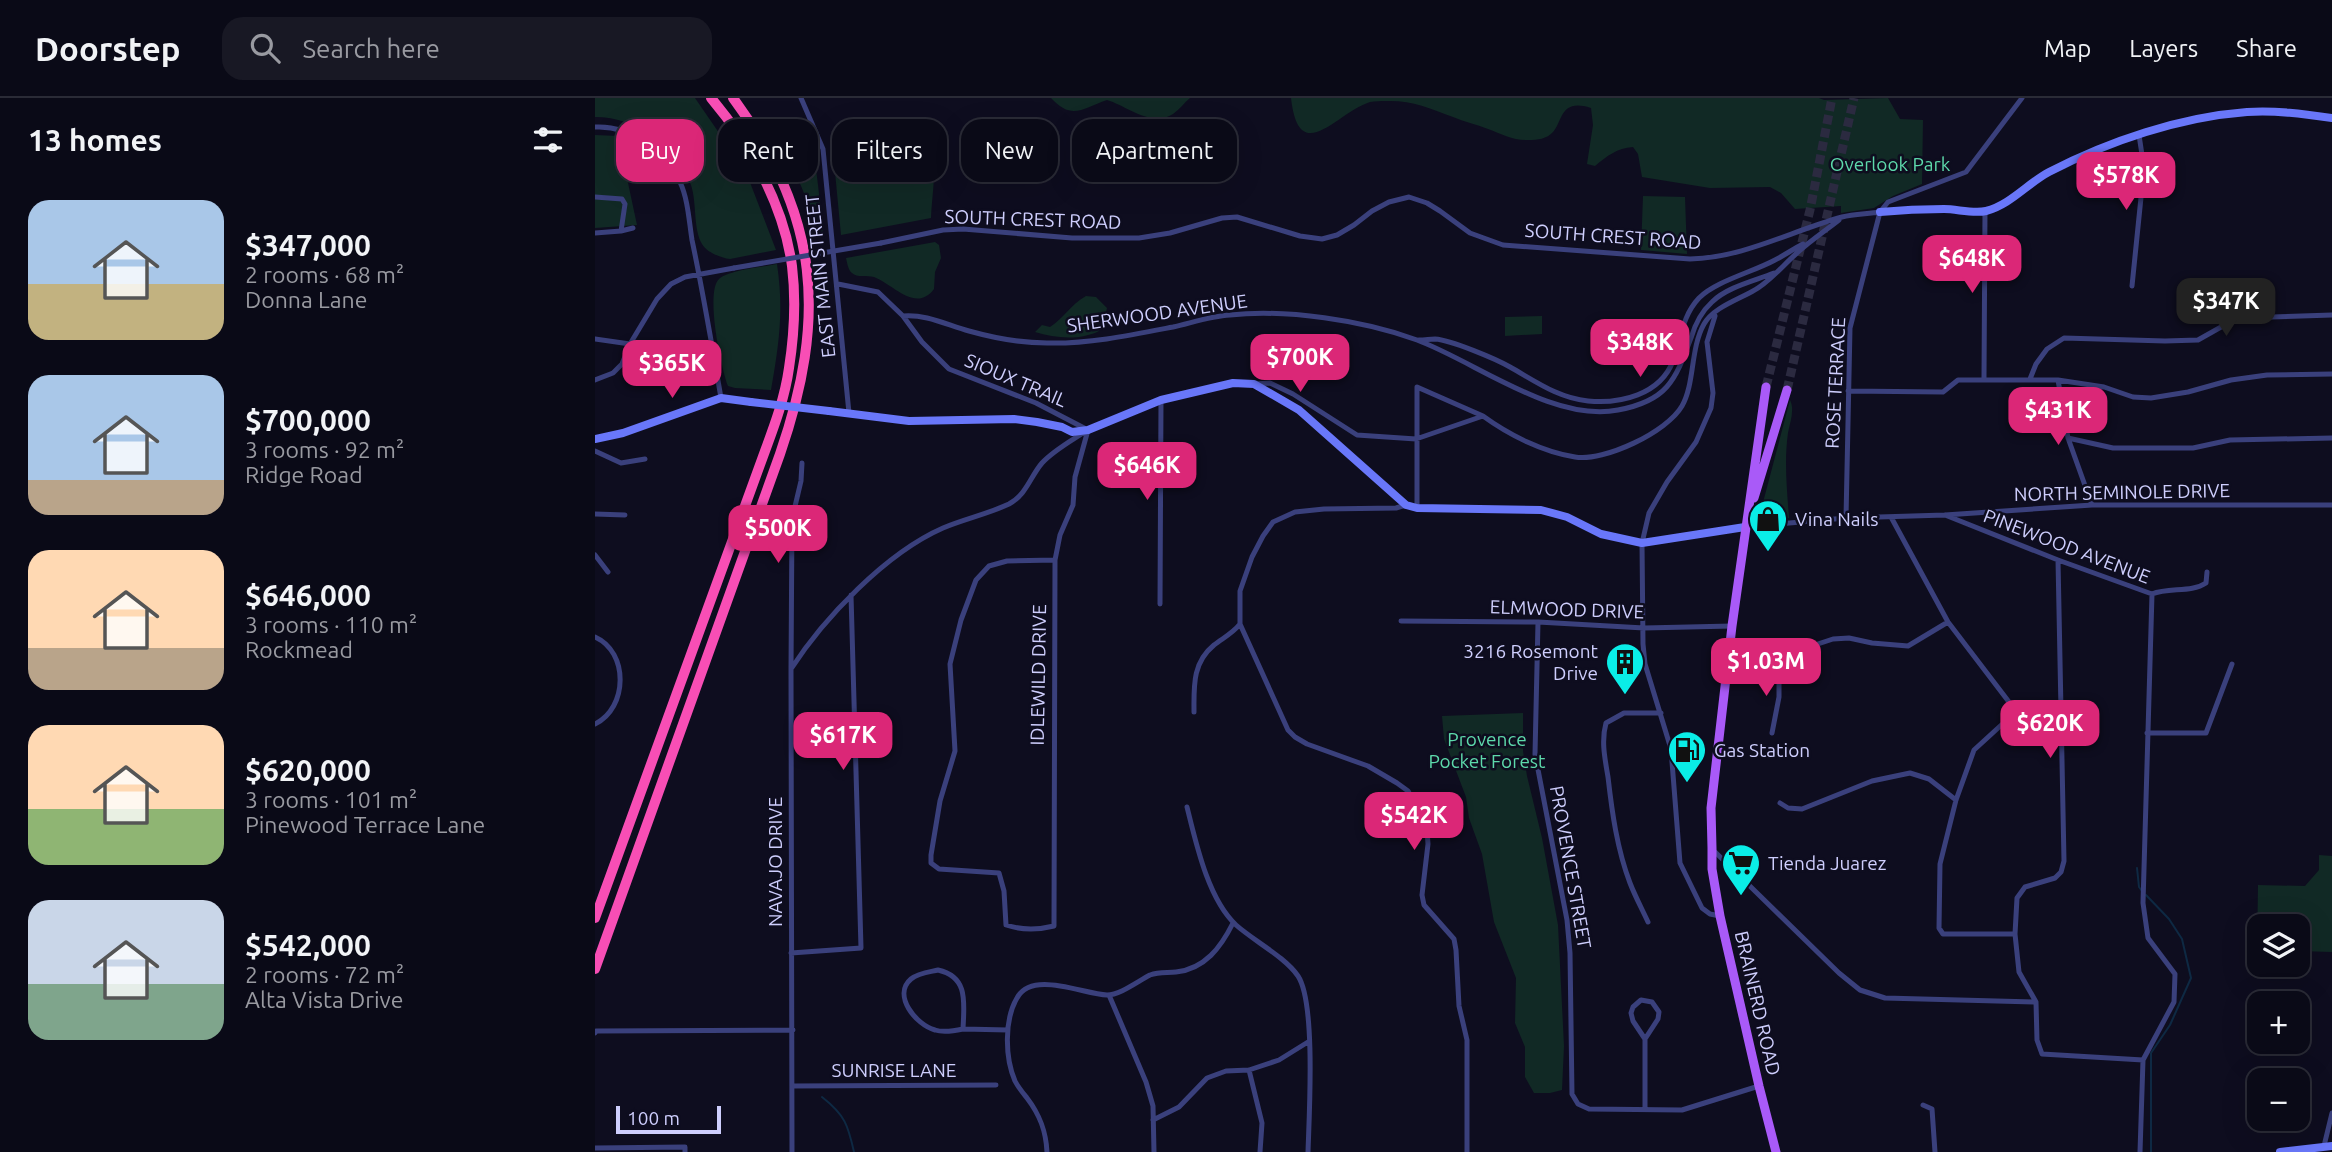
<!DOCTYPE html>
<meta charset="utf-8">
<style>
body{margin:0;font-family:Ubuntu,sans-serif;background:#181824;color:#f1f3f6;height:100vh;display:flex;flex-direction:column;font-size:26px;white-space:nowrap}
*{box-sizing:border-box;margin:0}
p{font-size:23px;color:#999aa1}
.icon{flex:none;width:38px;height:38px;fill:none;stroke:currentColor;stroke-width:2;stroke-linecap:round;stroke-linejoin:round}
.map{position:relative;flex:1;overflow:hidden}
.panel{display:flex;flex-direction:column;background:#0a0a17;width:595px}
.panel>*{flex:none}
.guide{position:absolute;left:21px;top:21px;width:665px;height:63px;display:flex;gap:14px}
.fabs{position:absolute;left:1652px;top:816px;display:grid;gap:14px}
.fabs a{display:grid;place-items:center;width:63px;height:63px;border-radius:14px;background:#0a0a17;box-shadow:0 7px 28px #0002,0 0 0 2px #2a2b36;font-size:35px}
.scale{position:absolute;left:21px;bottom:18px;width:105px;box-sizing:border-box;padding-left:7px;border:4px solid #cecefd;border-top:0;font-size:19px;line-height:24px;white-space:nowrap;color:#cecefd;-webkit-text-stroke:5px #0e0d1f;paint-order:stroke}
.price{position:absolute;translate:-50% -60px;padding:0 16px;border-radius:14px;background:#db2777;color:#fff;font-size:23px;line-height:46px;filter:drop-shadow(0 2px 4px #0008)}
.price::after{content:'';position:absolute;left:50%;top:42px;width:21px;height:16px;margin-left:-10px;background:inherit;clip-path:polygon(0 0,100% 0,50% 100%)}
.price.on{background:#222;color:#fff}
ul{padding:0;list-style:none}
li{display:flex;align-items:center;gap:21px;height:175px;padding:0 28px}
li span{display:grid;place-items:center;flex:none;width:196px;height:140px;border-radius:21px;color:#555}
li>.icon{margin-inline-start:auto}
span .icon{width:84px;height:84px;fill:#fffc;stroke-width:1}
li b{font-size:30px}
h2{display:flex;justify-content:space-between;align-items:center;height:84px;padding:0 28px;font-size:30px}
.tag{padding:0 24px;border-radius:21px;background:#0a0a17;box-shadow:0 7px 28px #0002,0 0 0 2px #2a2b36;font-size:24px;line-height:63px}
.tag.on{background:#db2777;color:#fff}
header{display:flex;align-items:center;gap:42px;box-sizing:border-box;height:98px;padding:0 35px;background:#0a0a17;border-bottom:2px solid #2a2b36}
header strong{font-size:33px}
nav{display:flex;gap:38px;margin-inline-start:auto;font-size:24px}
.search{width:490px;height:63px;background:#181824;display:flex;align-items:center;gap:18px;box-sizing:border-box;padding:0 24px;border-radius:21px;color:#999aa1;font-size:26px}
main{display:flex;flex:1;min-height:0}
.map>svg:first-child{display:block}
.green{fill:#112925}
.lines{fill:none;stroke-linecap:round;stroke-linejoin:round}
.stream{stroke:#0e2943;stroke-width:2}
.primary-tunnel{stroke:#2b2a40;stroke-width:9;stroke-dasharray:9 4.5;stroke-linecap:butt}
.street{stroke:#3a407c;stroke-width:5}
.secondary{stroke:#6977f9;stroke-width:8}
.primary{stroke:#a95af8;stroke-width:9}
.highway{stroke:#f84eb5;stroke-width:10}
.street-bridge{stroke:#3a407c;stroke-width:5}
.secondary-bridge{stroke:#6977f9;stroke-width:8}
.labels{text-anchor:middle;stroke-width:5;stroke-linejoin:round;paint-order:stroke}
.park-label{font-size:19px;fill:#5dd9ab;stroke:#0e0d1f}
.street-label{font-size:19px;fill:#cecefd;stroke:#0e0d1f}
.poi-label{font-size:19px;fill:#cecefd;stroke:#0e0d1f;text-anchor:start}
</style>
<header>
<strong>Doorstep</strong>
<div class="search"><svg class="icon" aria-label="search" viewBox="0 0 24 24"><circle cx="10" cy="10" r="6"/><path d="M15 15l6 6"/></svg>Search here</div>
<nav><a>Map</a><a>Layers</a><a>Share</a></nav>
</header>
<main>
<section class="panel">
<h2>13 homes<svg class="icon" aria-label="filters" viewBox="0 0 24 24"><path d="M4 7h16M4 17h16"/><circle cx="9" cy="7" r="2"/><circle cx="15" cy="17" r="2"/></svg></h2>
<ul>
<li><span style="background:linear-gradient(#a9c7e8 60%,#c2b280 0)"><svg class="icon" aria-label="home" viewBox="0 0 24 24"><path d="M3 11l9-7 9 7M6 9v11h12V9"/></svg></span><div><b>$347,000</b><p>2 rooms · 68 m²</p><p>Donna Lane</p></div></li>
<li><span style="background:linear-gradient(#a9c7e8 75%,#b9a48a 0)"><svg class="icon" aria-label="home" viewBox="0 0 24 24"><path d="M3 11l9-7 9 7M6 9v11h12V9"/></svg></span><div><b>$700,000</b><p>3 rooms · 92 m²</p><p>Ridge Road</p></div></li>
<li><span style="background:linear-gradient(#ffd9b3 70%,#b9a48a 0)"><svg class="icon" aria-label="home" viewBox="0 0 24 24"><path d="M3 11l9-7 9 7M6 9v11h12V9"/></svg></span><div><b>$646,000</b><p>3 rooms · 110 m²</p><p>Rockmead</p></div></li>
<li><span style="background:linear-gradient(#ffd9b3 60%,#8fb573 0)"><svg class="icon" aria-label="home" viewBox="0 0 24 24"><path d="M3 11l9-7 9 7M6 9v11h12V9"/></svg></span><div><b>$620,000</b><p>3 rooms · 101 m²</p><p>Pinewood Terrace Lane</p></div></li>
<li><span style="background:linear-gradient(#c9d6e8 60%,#7fa58c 0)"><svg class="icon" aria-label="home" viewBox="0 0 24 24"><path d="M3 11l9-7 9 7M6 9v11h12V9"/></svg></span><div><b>$542,000</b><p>2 rooms · 72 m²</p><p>Alta Vista Drive</p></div></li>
</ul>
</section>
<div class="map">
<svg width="1737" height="1054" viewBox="0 0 1737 1054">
<rect width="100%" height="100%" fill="#0e0d1f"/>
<path class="green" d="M0,0H100L151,74L181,152L135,161C126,160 111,154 107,146C98,131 102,105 96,87C81,48 42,19 0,19Z
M456,0H595C589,5 584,12 578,16C557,30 532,8 512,2C488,10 477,23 456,0Z
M696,0H1224L1229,2L1293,0L1305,21L1328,22L1327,86L1298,98L1279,110L1246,115V108L1200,111L1186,95L1175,89L1115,90L1047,79L1043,56L1038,49C1022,50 1012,58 1000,68L992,66L998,27L996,10C965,0 968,23 958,34C952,41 942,42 934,42C918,43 907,36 893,31C881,26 869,24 858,19C834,10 816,2 791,3C786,3 780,3 775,4C742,14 704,71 696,0Z
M187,24C193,24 203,22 208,28C222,45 225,112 228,136L221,138C215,98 195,65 177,29Z
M312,25C350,41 337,87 336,120L246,137L238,53C239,46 241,36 248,32C256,27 300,26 312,25Z
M0,37L23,38L42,127L0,130Z
M1048,98L1090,99L1092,156L1046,152Z
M340,144L344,147L346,160L340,174L339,191C321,215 299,187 279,179C272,177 262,180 257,175C253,172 252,164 251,160Z
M182,166C189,213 184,246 176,292L140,290L133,288C126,270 110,194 124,181C134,172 168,169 182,166Z
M491,198L501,199L512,210L509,223L504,233C484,243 460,240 440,234L447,227L455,229C470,219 475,207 491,198Z
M947,218V236L910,238V219Z
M1195,302C1200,312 1195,324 1193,335C1189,363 1192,392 1194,420L1172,421L1167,417L1166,412Z
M928,615V653L932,678L947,740L963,827L969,948L967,992L955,995H939L930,979V949L920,925L921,880L899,824L887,756L874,720L871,699L849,641L847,618Z
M1724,757L1737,758V854L1703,853V828H1664V853H1662L1663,787L1710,788L1724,772Z"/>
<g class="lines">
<path class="stream" d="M1542,770L1544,789L1547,793
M1551,797L1574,821L1587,841L1596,880L1575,927L1556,955V1054
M227,999C250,1017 253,1027 259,1054"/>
<path class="primary-tunnel" d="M1171,289L1215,112L1237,0
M1192,292L1259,0"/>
<path class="street" d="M206,0L228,51L254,315
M0,29C35,27 72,53 85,84C93,101 94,123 97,142C108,194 117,247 126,300
M0,99L27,101L30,106L26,133L0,135
M26,133L38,130
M286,145L348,132L368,131L477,140H544L575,135L627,120L642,119L705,138L727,141L742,137L759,127L777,113L794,104L814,99L832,105L845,113L875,135L908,147L1095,161C1148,160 1196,133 1247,119C1259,116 1273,116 1285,114
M243,186L283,194L308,218L327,244L354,271L441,305L493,332
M1537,188L1549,70L1544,37
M308,218C331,216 352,227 374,233C399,240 427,245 452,245C494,246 537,237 578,229C596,225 616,218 635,217C691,211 768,222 822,242C881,264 959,325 1023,312C1072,303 1080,283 1096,240C1100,226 1106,214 1117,204C1132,189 1159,183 1179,175
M1120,218L1112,244L1118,295L1116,310L1101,344L1072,384L1054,415L1047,445L1048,546L1050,566L1076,651L1085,765L1107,810L1115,816L1125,818
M0,241L35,246
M824,242C830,242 835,241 840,241C856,242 901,261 915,269C940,283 963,300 993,303C1025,306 1065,297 1078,263C1086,241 1087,218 1104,200C1121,183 1158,174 1180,162C1190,157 1198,151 1208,146
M1389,280L1390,113
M1435,281L1441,266L1452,251L1469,240L1570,243L1603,242L1642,220L1737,217
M0,282L18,275L27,266L35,246L62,201L76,186L90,179L139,170
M1463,282L1473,340L1497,407
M660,286L675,285L698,296L762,337L821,341L888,318C914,337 948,354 980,359C1009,364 1072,334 1087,308C1100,285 1095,251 1109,226C1118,210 1142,202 1158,193C1174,185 1188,167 1202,155C1215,143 1230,133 1244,122
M1253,293L1348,294L1363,282H1463L1509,289L1538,299L1556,300L1593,294L1636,282L1672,277L1737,276
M1473,340L1518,350H1598L1635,342L1737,340
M0,353L26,365L50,361
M811,407L801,410L729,411L700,414L678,424L668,438L657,459L645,493V526L693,632L700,639L712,646L773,668L802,685L813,693L827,720L832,732L833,746L827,797L829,807L859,841L861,852L864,908L872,942V1054
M822,410V289L888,318
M0,416L30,417
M1350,417L1463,462L1557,496L1548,805L1553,840L1580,876L1579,904L1548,962L1545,1054
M1296,419L1353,524L1414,604L1416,613L1414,620L1379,652L1361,702L1345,766L1344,830L1348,836H1420
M1251,420L1255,230L1285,114L1293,104L1371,74L1427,0
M1150,429L1251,420L1350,417L1497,407H1737
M0,457L13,474
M460,462L412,463L394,468L381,482L366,522L355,566L360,653L345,703L336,757V765L344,771L404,775L409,793L411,827C426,832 443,832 459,828L460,462L465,437L478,407L480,379L493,332
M1463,462L1469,763L1466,774L1460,780L1430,789L1422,800L1420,836L1424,874L1441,904L1442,942L1447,956L1548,962
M1557,496C1574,489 1596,495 1611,485L1612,474
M565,506L566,302
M806,523L943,524L1049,530L1137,528
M943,524L940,656L972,822L975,855L977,996L983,1006L994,1011L1087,1012L1164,988
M0,539C34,554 33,610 0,626
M1173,564L1184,585V599L1177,635
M196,571L197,421L206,383L207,365
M1132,576L1238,541L1254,540L1277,545L1313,548L1353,524
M599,614C599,589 597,565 619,547C628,540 638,535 645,526
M1552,635H1611L1637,566
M1185,705L1193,710L1207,711L1277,683L1315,675L1334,681L1361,702
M592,709C601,745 613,801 641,827C659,843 690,859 703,878C721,905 714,1019 713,1054
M1117,751L1244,875L1265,892L1290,900L1441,904
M1053,824C1047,811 1040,798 1035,785C1022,751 1017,714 1013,679C1010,661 1006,643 1011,625L1029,615H1066
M196,855L266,850L256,497
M343,872C374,879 369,905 368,931C359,933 349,935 340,932C321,927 297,897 316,881C323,875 334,874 343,872Z
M514,897L551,984L558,1008L559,1054
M368,931L413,932
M0,935L1,933L198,932
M654,972L667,1025L665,1054
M197,988L401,987
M1328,1007L1337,1011L1340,1054
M1050,1011V941L1038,923L1036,915L1038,909L1046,902L1057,904L1064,914L1063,921L1050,941
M558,1022L584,1009L612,980L631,973L654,972L684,962L713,944
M1729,1048L1737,1015
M0,1050L90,1049V1054
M197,1054L196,571C229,520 291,455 348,430C369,421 393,416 414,406C432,396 435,379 447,365C459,352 476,343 491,333
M452,1054C451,1033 445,1017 432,1000C428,995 423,989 420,983C410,960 409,922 422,900C437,872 488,896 512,897C525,897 543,883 555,877C564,874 572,875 581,874C610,871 626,849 638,825"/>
<path class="secondary" d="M1285,114C1306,112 1327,111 1349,111C1362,111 1378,116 1391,113C1415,107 1433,85 1454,74C1514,43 1585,19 1652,14C1680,12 1709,16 1737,20
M234,313L314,323L419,321L442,324L467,329L477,334L493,332L566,302L638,285L659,286L704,312L811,407L822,410L946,412L972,419L1006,436L1047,445L1150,429
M0,341L28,335L126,300L156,304
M1685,1054L1737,1048"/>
<path class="primary" d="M1171,289L1137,528L1116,710L1117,750V771L1125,818L1164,988L1181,1054
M1159,400L1192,292"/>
<path class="highway" d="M0,820L170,353C180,326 190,299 194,270C199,238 201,201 197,168C189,108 155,46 116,0
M0,871L185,356C232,220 225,118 138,0"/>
<path class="street-bridge" d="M139,170L286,145"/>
<path class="secondary-bridge" d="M156,304L234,313"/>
</g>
<defs>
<symbol id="shop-pin" viewBox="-11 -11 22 30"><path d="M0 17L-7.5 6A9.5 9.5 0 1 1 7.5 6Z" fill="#0aede7" stroke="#0e0d1f"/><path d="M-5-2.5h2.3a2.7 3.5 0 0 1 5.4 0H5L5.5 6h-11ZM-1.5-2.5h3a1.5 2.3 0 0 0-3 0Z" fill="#111"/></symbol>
<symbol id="building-pin" viewBox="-11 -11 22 30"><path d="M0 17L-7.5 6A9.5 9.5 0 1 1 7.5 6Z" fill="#0aede7" stroke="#0e0d1f"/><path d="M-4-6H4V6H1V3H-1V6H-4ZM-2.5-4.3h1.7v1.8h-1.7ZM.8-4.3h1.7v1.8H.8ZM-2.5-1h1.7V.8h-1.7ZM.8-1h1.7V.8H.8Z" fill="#111"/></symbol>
<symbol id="fuel-pin" viewBox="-11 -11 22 30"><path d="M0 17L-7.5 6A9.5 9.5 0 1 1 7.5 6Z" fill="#0aede7" stroke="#0e0d1f"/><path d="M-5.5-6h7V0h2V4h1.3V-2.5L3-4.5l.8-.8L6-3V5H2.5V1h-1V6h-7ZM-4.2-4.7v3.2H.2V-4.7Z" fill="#111"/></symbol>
<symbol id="supermarket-pin" viewBox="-11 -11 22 30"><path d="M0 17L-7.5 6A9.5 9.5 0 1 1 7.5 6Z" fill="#0aede7" stroke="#0e0d1f"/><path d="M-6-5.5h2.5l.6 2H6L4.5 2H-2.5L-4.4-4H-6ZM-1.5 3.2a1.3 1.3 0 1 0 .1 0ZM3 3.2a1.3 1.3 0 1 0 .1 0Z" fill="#111"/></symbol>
</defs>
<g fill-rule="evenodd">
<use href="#shop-pin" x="1151" y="399" width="44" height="60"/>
<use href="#building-pin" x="1008" y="542" width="44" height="60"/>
<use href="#fuel-pin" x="1070" y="630" width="44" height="60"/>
<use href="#supermarket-pin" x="1124" y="743" width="44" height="60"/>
</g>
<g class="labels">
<g class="park-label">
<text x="1295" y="73">Overlook Park</text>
<text x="892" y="648">Provence<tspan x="892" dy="22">Pocket Forest</tspan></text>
</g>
<g class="street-label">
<text transform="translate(438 121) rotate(2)" y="7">SOUTH CREST ROAD</text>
<text transform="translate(1018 138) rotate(4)" y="7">SOUTH CREST ROAD</text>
<text transform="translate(225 178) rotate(-96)" y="7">EAST MAIN STREET</text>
<text transform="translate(562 215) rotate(-8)" y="7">SHERWOOD AVENUE</text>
<text transform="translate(421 282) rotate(23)" y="7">SIOUX TRAIL</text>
<text transform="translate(1240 285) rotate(-87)" y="7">ROSE TERRACE</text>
<text transform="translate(1527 394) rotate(-1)" y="7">NORTH SEMINOLE DRIVE</text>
<text transform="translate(1472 448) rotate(21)" y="7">PINEWOOD AVENUE</text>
<text transform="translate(972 511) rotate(2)" y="7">ELMWOOD DRIVE</text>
<text transform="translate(443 577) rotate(-89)" y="7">IDLEWILD DRIVE</text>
<text transform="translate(180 764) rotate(-90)" y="7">NAVAJO DRIVE</text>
<text transform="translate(976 769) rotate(80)" y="7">PROVENCE STREET</text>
<text transform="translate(1163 905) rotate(77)" y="7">BRAINERD ROAD</text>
<text x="299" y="979">SUNRISE LANE</text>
</g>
<g class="poi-label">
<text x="1200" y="428">Vina Nails</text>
<text x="1003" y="560" text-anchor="end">3216 Rosemont<tspan x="1003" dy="22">Drive</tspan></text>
<text x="1119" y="659">Gas Station</text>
<text x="1173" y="772">Tienda Juarez</text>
</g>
</g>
</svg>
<div class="fabs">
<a><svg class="icon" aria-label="layers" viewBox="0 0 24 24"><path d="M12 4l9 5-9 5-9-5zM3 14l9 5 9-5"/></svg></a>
<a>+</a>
<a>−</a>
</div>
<div class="scale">100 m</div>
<b class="price" style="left:1531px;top:114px">$578K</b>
<b class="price" style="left:1377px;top:197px">$648K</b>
<b class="price on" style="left:1631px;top:240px">$347K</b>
<b class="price" style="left:1045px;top:281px">$348K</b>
<b class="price" style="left:705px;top:296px">$700K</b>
<b class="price" style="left:77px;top:302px">$365K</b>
<b class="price" style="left:1463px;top:349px">$431K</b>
<b class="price" style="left:552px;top:404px">$646K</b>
<b class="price" style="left:183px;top:467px">$500K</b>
<b class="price" style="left:1171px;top:600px">$1.03M</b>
<b class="price" style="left:1455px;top:662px">$620K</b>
<b class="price" style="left:248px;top:674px">$617K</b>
<b class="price" style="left:819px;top:754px">$542K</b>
<div class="guide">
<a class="tag on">Buy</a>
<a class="tag">Rent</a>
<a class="tag">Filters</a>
<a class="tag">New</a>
<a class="tag">Apartment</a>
</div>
</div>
</main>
